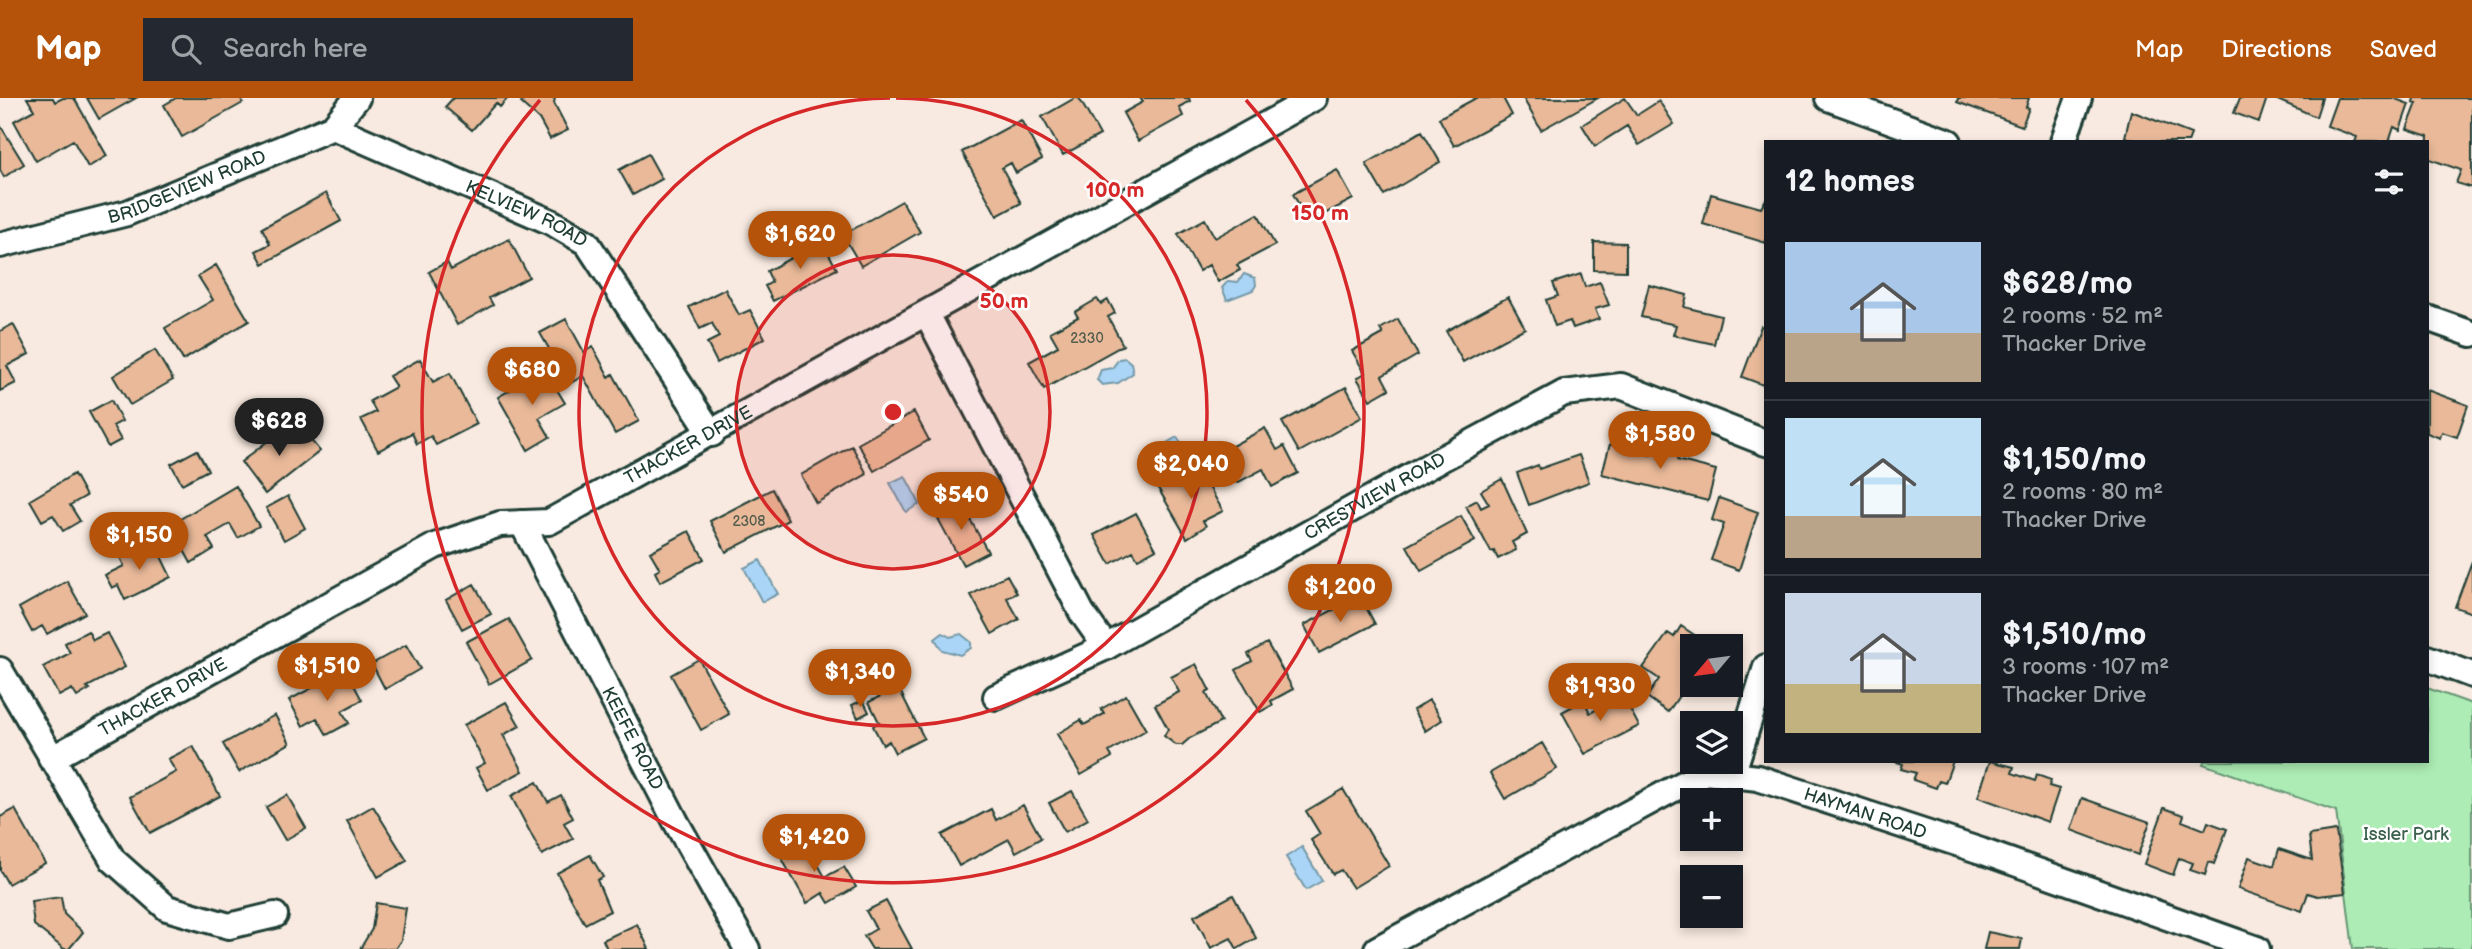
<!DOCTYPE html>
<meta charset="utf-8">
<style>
body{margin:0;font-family:"Balsamiq Sans",sans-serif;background:#242831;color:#f1f3f6;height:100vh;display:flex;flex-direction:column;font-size:26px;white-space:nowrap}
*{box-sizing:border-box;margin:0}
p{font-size:23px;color:#9ea1a6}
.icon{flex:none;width:38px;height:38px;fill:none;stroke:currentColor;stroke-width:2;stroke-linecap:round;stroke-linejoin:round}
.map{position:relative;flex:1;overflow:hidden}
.side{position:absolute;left:1764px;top:42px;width:665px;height:623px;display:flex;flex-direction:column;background:#171b24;border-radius:0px;box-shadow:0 4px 10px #0003}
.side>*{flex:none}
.needle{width:46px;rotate:241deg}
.buttons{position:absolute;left:1680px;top:536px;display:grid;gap:14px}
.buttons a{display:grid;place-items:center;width:63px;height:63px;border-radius:0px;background:#171b24;box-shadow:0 4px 10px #0003;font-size:35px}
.price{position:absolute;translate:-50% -60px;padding:0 16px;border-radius:24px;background:#b45309;color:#fff;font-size:23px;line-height:46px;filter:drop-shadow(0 2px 4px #0008)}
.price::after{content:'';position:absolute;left:50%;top:42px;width:21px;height:16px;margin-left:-10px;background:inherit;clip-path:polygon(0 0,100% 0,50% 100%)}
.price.current{background:#222;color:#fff}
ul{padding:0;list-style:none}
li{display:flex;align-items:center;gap:21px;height:175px;padding:0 21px}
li+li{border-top:2px solid #363941}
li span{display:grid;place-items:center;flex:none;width:196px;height:140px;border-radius:0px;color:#555}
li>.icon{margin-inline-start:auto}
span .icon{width:84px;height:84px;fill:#fffc;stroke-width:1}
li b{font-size:30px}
h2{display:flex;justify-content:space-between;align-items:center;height:84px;padding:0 21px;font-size:30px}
header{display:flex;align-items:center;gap:42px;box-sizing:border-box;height:98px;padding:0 35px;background:#b45309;color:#fff}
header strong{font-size:33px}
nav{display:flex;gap:38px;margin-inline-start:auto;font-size:24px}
.search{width:490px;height:63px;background:#242831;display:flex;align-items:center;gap:18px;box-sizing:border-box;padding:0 24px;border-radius:0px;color:#9ea1a6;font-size:26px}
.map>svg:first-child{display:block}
.green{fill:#adedb5;stroke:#669574;stroke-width:2}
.water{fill:#abd5f6;stroke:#7398a8;stroke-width:2}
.building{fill:#e9b999;stroke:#1f3d34;stroke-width:2}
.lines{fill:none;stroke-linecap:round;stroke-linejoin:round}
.minor-casing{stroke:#1f3d34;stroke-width:30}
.minor{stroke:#fff;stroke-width:24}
.ring{fill:none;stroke:#d62828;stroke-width:3.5}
.labels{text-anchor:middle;stroke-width:5;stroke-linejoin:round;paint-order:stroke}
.number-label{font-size:14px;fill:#525c4d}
.street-label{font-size:18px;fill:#1f3d34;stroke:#fff}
.park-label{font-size:18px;fill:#3b604e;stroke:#fff}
.centre{fill:#d62828;stroke:#fff;stroke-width:3.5}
.ring-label{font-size:21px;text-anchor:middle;font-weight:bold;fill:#d62828;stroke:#fff;stroke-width:5;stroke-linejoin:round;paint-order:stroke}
</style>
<header>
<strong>Map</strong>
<div class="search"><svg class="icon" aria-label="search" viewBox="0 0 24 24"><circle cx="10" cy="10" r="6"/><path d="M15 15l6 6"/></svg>Search here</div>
<nav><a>Map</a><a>Directions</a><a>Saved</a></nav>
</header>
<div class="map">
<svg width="2472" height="851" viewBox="0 0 2472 851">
<rect width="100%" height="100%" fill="#f8eae0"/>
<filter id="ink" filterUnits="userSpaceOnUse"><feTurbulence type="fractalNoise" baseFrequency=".0143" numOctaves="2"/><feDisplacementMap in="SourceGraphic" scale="14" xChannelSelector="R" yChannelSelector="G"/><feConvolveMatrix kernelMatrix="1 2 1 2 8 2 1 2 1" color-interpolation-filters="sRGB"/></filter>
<g filter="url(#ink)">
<path class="green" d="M2427,590L2472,606V851H2353L2336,713L2203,666L2204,663H2427Z"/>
<path class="water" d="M1244,176L1255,180L1256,187L1253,192L1227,202L1222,190L1228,183L1238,184Z
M1125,260L1131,265L1133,275L1118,285L1102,287L1097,282L1101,272L1112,270L1119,261Z
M1177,339L1186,353L1157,369L1149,355Z
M905,378L920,406L906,414L890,385Z
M760,462L778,496L762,504L744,470Z
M943,535L950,539L961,536L971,544V550L960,557L942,552L935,541Z
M882,571L890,585L860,601L853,586Z
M1302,749L1322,783L1306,792L1286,759Z"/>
<path class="building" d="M27,0H53L55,4L63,0H74L107,58L88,69L73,42L36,63L14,23L34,12Z
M87,0H136L99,21Z
M176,0H240L243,5L182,39L164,7Z
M453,0H508L500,9L496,5L472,32L445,9Z
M525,0H555L554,5L568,32L550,41L539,21L521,5Z
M1075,0H1079L1100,37L1063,57L1042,19Z
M1140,0H1189L1190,3L1179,9L1183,18L1138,43L1123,15L1143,4Z
M1476,0H1503L1512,17L1454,48L1439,20Z
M1523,0H1598L1541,32Z
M1625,0L1637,17L1659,3L1674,26L1639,47L1627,28L1595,48L1582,27Z
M1958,0H2029L2026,9L2029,10L2022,28L1957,4Z
M2240,0H2267L2259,24L2234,15Z
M2273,0H2322L2316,19Z
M2337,0H2393L2409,6L2400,32L2394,29L2389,44H2355L2357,39L2327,28Z
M2414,0H2472V90L2456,85L2461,72L2427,60L2428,38L2407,31L2417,5L2413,4Z
M2131,13L2191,36L2188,44H2131L2132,41L2125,39Z
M1021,22L1042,61L1016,75L1011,65L1002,70L1021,105L997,118L962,54Z
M0,27L24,66L4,79L0,72Z
M1422,33L1440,64L1384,97L1366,66Z
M648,56L662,81L633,97L619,72Z
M1337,72L1353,101L1317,120L1312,111L1304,116L1293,96Z
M326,95L341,123L263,166L256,153L270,146L262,130Z
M1711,96L1761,110L1766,101V145L1703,126Z
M902,103L920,134L861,168L843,137Z
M1258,116L1275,147L1237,167L1240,172L1218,184L1209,167L1199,173L1178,136L1205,121L1215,140Z
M509,141L529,179L489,200L493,207L457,227L429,174L447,164L451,172Z
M822,143L837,171L773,203L765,188L772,184L767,173Z
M1594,144L1626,145V173L1594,172Z
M216,167L249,223L183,262L165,230L213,202L198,178Z
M1581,176L1585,189L1600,184L1609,207L1595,211L1599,221L1573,230L1570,223L1555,228L1546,202L1558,198L1553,185Z
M1649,187L1687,197L1684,209L1721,218L1714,246L1673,237L1676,227L1641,219Z
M725,191L739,217L750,212L765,240L717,265L707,245L719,239L712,225L700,231L689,209Z
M1508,199L1525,230L1463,264L1446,233Z
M1097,201L1101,206L1108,202L1115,215L1108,219L1123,247L1044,291L1029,264L1058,248L1050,234L1078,219L1075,214Z
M566,221L584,254L593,249L609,279L613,276L639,323L615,336L583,278L569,286L540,235Z
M1398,221L1418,257L1382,278L1389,291L1370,302L1357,280L1365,275L1352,253L1383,236L1380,231Z
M13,226L29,256L7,268L16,285L0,293V233Z
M1761,228L1766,230V288L1742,279Z
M155,252L173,282L130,307L113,278Z
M420,261L433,284L450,275L477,326L436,347L431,338L417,346L412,335L378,353L361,321L376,314L370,303L396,289L389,278Z
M545,272L565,305L539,320L550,339L528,352L498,299Z
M1346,289L1362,319L1299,354L1282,324Z
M2427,292L2468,307L2457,339L2442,334L2440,340L2427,335Z
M111,302L122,323L113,328L121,342L108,349L89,314Z
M914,314L929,342L874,373L858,346Z
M287,328L296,340L304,334L320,353L265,396L241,364Z
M1265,330L1277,352L1284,348L1298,375L1272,389L1263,371L1237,385L1221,354Z
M1610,346L1650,357L1651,349L1679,356L1677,362L1716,372L1708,403L1602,376Z
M852,348L867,376L816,405L801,377Z
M197,352L208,372L182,386L171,366Z
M1579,357L1589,384L1529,407L1517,375L1538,367L1539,371Z
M1197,368L1223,413L1203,423L1206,428L1187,440L1158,390Z
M74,376L86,398L70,407L80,423L63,433L53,417L42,423L30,402Z
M1502,381L1527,436L1512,444L1516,452L1498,461L1494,453L1491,454L1466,408L1477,402L1481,410L1489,406L1481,393Z
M236,388L259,428L238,440L230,426L207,439L214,451L191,465L170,427Z
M772,391L788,422L726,454L710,423Z
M288,398L305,430L284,442L266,410Z
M1719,400L1758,414L1739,472L1711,462L1724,426L1712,422Z
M959,401L988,454L963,467L935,415Z
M1136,415L1156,451L1138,461L1133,453L1110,466L1094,437Z
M1461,418L1475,443L1421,473L1407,448Z
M689,433L704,461L660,484L655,474L660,471L650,454Z
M136,449L140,458L157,450L171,479L125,502L118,487L112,490L105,477L124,468L119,457Z
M2472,463V515L2455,509Z
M1007,477L1017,495L1007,500L1019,521L992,536L971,497Z
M67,483L85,515L47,536L42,528L32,534L19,510Z
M474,486L491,516L462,531L446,502Z
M1360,498L1375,526L1319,555L1304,527Z
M509,521L532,562L489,586L466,544Z
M1681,528L1705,544L1703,548H1692V563L1687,571L1692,579L1668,614L1647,599L1659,581L1643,570L1668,535L1674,539Z
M88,533L93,542L107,535L125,569L87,589L90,591L77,599L72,591L59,598L43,569L70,555L65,545Z
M1267,545L1293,591L1271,603L1273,607L1260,614L1236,572L1252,563L1248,556Z
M406,547L420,571L385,591L372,566Z
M699,561L729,616L701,632L671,577Z
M1196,566L1210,593L1206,595L1221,624L1190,640L1182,647H1176L1164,638L1168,631L1155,607L1179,594L1171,579Z
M346,572L362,602L342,613L349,625L327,637L317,620L303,628L289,602Z
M898,589L924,640L895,655L889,643L883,647L873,628L879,624L869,604Z
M1126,597L1146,632L1109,654L1112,659L1081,677L1057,636L1081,622L1084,627L1104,616L1101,611Z
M1623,598L1639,628L1585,656L1562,614L1584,602L1590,615Z
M863,602L869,614L858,620L852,607Z
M1429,602L1442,622L1425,633L1413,612Z
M506,604L520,628L503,637L523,673L488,692L476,670L485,665L464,627Z
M275,617L290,645L239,674L223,646Z
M1542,645L1557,671L1505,701L1490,675Z
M193,648L220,698L150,735L130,699L176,674L168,661Z
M1894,663H1953L1945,685L1939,683L1936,690L1913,682L1916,675L1901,671L1903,666Z
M1990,663L2014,669L2012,675L2035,683L2037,677L2051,682L2049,688L2059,691L2048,724L1978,699Z
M537,684L548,704L561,697L573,720L564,725L573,741L542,757L511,698Z
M1343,691L1389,768L1353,790L1341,772L1333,776L1311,742L1320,736L1306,713Z
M1072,693L1088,721L1065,734L1049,705Z
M287,697L306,730L285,742L266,709Z
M2082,700L2150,724L2138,757L2071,732Z
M1023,707L1041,740L1016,754L1009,741L959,768L942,737L991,711L996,722Z
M373,708L407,763L378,779L347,723Z
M2164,710L2184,717L2182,723L2205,732L2208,724L2227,731L2214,766L2209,764L2205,777L2190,772L2193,765L2179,760L2173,777L2144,766Z
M15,711L45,765L8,786L0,772V719Z
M2336,733L2345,795L2318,798L2308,795L2302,813L2238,791L2249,759L2274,768L2279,751L2312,762L2309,737Z
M803,740L825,779L844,769L856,789L829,805L823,795L807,805L778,754Z
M590,757L603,779L597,782L610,813L585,826L557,775Z
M1233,797L1256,840L1237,851L1231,840L1211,850L1194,818Z
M61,799L64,816L83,834L69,851H64L34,827L31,803Z
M886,803L912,851H872L864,838L876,831L866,813Z
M376,805L406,810L401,842L395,851H360L372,831Z
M637,826L649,851H607L603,842Z
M1988,834L2022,841L2020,851H1984Z"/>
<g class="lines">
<defs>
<g id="minor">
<path d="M1828,0L1949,44"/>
<path id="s1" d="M333,29L551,124L587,145L712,336"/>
<path d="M2063,44L2079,0"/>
<path id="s2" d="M0,147L127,115L333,29L357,0"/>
<path d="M927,216L1082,515L1106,549"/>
<path d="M2427,220L2472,236"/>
<path id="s3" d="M522,425L676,724L747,851"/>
<path d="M2427,560L2472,577"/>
<path d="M0,572L113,762L167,810L229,828L275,817"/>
<path id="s4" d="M996,599L1106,549L1443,360L1564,295L1621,288L1766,345"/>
<path id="s5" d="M51,661L435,448L500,426L549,424L1314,0"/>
<path d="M1733,674L1766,569"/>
<path id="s6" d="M1377,851L1705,674L1758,680L1981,753L2257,851"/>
</g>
</defs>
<use href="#minor" class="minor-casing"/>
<use href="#minor" class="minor"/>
</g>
</g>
<circle cx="893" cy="314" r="157" fill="#d62828" fill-opacity=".12"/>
<g class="ring">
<circle cx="893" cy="314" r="157"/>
<path d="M896 0A314 314 0 1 1 890 0"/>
<path d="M1246 2A471 471 0 1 1 540 2"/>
</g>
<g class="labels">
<g class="number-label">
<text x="1087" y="245">2330</text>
<text x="749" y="428">2308</text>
</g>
<g class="street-label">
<text dy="6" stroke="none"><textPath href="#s2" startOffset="196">BRIDGEVIEW ROAD</textPath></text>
<text dy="6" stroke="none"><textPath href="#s1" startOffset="212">KELVIEW ROAD</textPath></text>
<text dy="6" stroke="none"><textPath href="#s5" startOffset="716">THACKER DRIVE</textPath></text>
<text dy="6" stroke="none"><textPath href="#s4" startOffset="429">CRESTVIEW ROAD</textPath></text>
<text dy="6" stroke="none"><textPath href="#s5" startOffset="128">THACKER DRIVE</textPath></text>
<text dy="6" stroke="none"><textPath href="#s3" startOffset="242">KEEFE ROAD</textPath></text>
<text dy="6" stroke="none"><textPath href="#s6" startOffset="539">HAYMAN ROAD</textPath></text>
</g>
<g class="park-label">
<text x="2406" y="742">Issler Park</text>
</g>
</g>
<circle cx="893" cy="314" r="10" class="centre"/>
<g class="ring-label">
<text x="1115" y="99">100 m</text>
<text x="1320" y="122">150 m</text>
<text x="1004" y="210">50 m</text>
</g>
</svg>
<div class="buttons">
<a><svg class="needle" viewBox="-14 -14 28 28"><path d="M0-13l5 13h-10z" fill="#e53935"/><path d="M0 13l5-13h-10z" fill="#9ea1a6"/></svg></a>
<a><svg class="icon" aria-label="layers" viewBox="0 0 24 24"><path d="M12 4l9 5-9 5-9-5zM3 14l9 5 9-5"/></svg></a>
<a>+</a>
<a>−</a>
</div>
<b class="price" style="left:800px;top:173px">$1,620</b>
<b class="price" style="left:532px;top:309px">$680</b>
<b class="price current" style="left:279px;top:360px">$628</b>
<b class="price" style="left:1660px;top:373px">$1,580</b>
<b class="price" style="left:1191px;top:403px">$2,040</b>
<b class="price" style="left:961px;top:434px">$540</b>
<b class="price" style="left:139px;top:474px">$1,150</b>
<b class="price" style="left:1340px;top:526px">$1,200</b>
<b class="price" style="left:327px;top:605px">$1,510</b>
<b class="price" style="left:860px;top:611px">$1,340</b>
<b class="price" style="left:1600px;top:625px">$1,930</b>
<b class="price" style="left:814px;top:776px">$1,420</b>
<section class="side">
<h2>12 homes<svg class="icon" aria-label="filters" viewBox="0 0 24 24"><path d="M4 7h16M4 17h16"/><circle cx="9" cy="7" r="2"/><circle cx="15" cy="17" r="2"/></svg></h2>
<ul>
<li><span style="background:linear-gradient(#a9c7e8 65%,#b9a48a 0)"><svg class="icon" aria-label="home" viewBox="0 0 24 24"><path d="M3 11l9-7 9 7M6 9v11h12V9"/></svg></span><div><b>$628/mo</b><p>2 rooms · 52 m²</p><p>Thacker Drive</p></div></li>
<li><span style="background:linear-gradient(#bfe0f5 70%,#b9a48a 0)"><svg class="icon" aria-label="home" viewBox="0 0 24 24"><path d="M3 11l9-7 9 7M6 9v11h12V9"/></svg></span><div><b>$1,150/mo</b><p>2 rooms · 80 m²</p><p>Thacker Drive</p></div></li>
<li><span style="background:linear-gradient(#c9d6e8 65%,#c2b280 0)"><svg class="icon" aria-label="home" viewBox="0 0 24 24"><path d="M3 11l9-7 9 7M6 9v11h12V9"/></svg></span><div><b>$1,510/mo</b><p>3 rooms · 107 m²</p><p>Thacker Drive</p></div></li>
</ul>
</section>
</div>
